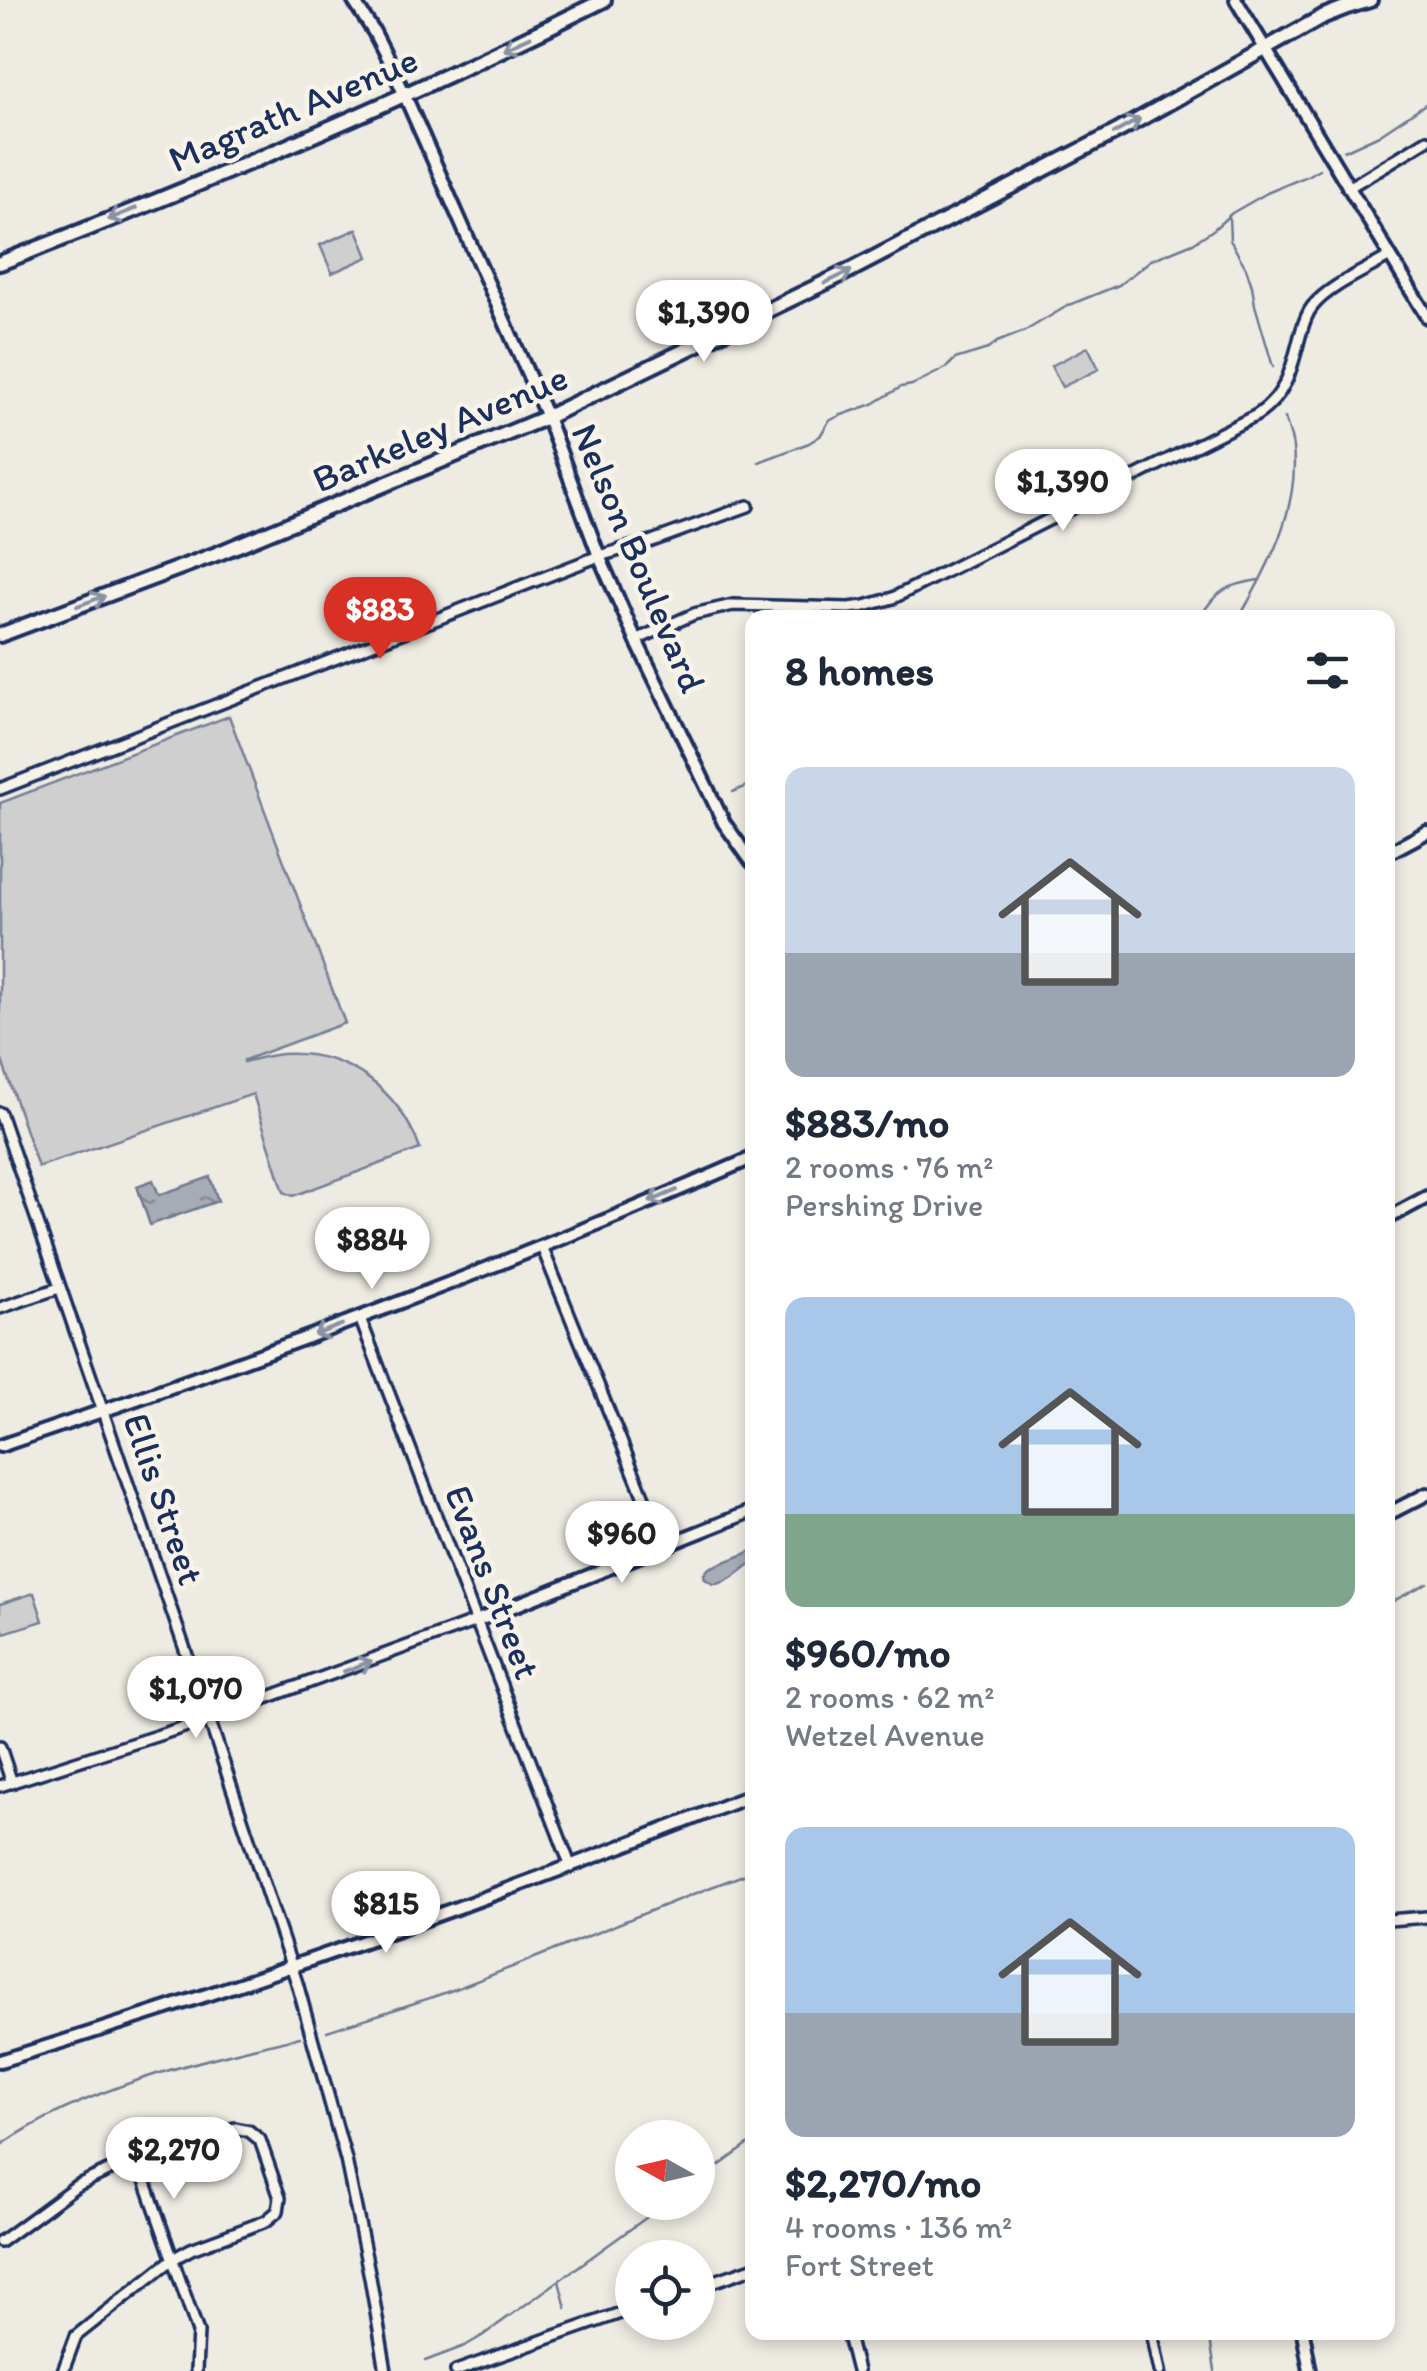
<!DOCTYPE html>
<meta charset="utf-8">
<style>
body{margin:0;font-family:Itim,sans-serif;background:#f2f2f3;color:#1f2937;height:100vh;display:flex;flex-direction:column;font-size:38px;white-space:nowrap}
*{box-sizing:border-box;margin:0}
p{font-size:32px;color:#747a83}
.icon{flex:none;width:55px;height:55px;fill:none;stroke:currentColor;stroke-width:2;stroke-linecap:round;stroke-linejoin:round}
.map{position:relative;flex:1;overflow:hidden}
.drawer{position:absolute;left:745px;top:610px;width:650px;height:1730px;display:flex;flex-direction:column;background:#fff;border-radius:20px;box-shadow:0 5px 15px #0003}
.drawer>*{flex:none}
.needle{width:65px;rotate:278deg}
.tools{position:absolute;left:615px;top:2120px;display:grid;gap:20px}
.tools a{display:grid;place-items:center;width:100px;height:100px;border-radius:50%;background:#fff;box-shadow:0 5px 15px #0003;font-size:50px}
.price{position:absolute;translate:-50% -85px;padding:0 22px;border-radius:35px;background:#fff;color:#222;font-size:32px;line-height:65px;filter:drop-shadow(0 2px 5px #0008)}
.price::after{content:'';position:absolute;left:50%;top:60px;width:30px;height:22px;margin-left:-15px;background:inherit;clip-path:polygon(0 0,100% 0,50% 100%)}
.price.active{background:#d93025;color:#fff}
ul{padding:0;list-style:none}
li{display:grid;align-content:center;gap:20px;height:530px;padding:0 40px}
li span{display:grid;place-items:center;height:310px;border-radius:20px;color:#555}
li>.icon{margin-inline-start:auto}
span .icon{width:180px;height:180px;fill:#fffc;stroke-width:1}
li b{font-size:42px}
h2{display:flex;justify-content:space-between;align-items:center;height:120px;padding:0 40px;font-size:42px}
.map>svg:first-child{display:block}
.park{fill:#cfcfcf;stroke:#757f96;stroke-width:2.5}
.water{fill:url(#water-ripples);stroke:#6e7992;stroke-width:2.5}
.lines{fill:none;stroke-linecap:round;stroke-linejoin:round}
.stream{stroke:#6e7992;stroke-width:2.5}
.minor-casing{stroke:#1b2f5e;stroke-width:16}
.tertiary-casing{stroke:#1b2f5e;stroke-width:18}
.secondary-casing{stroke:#1b2f5e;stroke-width:20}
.minor{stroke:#f7f3e8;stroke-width:9}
.tertiary{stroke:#f7f3e8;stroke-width:10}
.secondary{stroke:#f7f3e8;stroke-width:12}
.oneway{stroke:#8991a3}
.labels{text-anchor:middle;stroke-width:9;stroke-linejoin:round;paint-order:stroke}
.street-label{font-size:38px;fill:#1b2f5e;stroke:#f7f3e8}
</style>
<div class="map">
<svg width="1427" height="2371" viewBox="0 0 1427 2371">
<defs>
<pattern id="water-ripples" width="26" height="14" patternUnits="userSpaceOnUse" patternTransform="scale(2.5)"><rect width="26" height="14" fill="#a6abb5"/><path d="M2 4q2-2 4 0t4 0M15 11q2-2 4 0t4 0" fill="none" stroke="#868c96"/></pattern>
</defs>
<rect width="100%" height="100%" fill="#eeebe2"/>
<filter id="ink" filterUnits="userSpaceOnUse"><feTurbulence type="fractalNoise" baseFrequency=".01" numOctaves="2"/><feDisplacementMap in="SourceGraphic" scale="20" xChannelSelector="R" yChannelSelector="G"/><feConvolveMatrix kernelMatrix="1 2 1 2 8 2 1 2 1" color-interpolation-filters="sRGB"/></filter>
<g filter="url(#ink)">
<path class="park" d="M357,229L368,257L332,273L320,245Z
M1088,347L1099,369L1062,387L1051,366Z
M229,716L345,1023L244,1060V1062C256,1059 269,1055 282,1054C347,1050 399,1090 420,1149L293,1196L284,1192L253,1094L38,1167L0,1055V803Z
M34,1593L43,1621L4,1633L0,1621V1604Z"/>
<path class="water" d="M210,1177L218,1201L150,1225L137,1186L153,1180L159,1195Z
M752,1551V1563C741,1570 727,1585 713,1584L705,1579L704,1574L709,1568Z"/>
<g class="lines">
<path class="stream" d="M1344,151L1379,135L1427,103
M1229,216L1230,240L1246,268L1252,286L1255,305L1273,367
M759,462L809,443L820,436L829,421L839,416L873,404L901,387L912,385L946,368L955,359L988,349L997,342L1025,331L1069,305L1119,285L1151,260L1193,243L1213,230L1232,213L1267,193L1307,176L1319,169
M1200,618C1215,590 1229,585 1258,580
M1239,618C1268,568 1300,508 1293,448C1292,438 1288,428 1285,418
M733,792L752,784
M1388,1604L1427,1583
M327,2031C370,2017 415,2004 458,1988C557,1951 653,1907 752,1872
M0,2146C82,2088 203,2059 300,2037
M698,2181L752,2142
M559,2281L566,2308
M1209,2332L1215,2371
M425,2361L465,2346L482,2336L668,2202"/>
<defs>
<path id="minor" d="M1348,188L1427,140
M636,640L694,614L733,605L849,608L865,606L893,598L1257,415C1286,396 1292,368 1300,336C1303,326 1305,316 1312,307C1328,286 1367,270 1390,256
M0,789L599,556L652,541L748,506
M0,1113L209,1719L297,1983L346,2160L370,2277L386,2371
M542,1247L664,1547
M0,1308L59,1288
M360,1318L571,1867
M0,1747L12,1783
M0,1786L209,1719L476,1621
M1388,1920L1427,1917
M137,2157L198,2332L196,2371
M0,2242L76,2186L137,2157L235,2128L249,2131L260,2140L280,2198L278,2211L266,2221L191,2249L173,2259L76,2336L63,2371
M698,2287L752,2268
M847,2332L857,2371
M1152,2332L1160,2371
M456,2371L632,2309"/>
<path id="tertiary" d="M353,0L374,32L394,71L547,417L599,556L636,640L724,823L752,862
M1236,0L1427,317
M1388,853L1427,832
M1388,1218L1427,1197
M0,1446C255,1360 506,1266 752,1158
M1388,1514L1427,1494
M476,1621L752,1511
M0,2061C255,1983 505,1894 752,1795
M1303,2332L1310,2371"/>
<path id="secondary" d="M0,263C205,184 408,98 604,0
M0,635L219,553L547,417L845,273L1120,130L1324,16L1347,7L1370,0"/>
</defs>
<use href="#minor" class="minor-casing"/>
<use href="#tertiary" class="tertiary-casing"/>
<use href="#secondary" class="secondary-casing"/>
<use href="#minor" class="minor"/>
<use href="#tertiary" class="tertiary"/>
<use href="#secondary" class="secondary"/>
</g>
<defs><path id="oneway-shaft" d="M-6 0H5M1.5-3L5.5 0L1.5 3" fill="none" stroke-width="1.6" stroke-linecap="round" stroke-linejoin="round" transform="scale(2.5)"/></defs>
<g class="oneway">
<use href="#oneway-shaft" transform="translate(517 43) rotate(155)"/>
<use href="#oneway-shaft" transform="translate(1127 126) rotate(-29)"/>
<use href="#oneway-shaft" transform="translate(122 214) rotate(158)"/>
<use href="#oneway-shaft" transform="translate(838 277) rotate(-26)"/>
<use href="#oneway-shaft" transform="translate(91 601) rotate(-20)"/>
<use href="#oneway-shaft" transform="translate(663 1196) rotate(157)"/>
<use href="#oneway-shaft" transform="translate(328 1330) rotate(159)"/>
<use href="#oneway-shaft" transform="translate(358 1666) rotate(-21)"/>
</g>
</g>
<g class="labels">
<g class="street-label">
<text transform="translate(293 109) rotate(-23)" y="13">Magrath Avenue</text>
<text transform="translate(440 428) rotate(-23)" y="13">Barkeley Avenue</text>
<text transform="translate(639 558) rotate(67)" y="13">Nelson Boulevard</text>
<text transform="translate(164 1499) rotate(71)" y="13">Ellis Street</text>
<text transform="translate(493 1582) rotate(69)" y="13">Evans Street</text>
</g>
</g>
</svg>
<div class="tools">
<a><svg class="needle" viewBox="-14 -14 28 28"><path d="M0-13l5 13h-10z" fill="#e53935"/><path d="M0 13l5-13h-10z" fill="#747a83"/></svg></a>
<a><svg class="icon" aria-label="locate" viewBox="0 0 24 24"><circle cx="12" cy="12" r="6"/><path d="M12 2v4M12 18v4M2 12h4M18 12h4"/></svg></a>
</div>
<b class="price" style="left:704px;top:365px">$1,390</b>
<b class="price" style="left:1063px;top:534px">$1,390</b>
<b class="price active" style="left:380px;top:662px">$883</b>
<b class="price" style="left:372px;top:1292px">$884</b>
<b class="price" style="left:622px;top:1586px">$960</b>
<b class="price" style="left:196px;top:1741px">$1,070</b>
<b class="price" style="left:386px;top:1956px">$815</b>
<b class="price" style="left:174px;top:2202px">$2,270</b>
<section class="drawer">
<h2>8 homes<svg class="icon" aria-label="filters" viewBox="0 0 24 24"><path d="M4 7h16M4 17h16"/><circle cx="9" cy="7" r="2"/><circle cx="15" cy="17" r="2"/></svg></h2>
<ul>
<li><span style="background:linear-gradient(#c9d6e8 60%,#9aa5b1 0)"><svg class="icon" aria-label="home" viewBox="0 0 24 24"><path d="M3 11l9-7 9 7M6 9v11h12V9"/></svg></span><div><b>$883/mo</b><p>2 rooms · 76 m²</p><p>Pershing Drive</p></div></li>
<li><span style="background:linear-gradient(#a9c7e8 70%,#7fa58c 0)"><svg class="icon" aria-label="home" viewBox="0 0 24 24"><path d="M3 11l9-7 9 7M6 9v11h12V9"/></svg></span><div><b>$960/mo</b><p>2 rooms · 62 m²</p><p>Wetzel Avenue</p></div></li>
<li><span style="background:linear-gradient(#a9c7e8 60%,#9aa5b1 0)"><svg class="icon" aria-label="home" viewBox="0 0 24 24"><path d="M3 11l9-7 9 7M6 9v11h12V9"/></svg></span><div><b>$2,270/mo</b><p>4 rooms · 136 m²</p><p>Fort Street</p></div></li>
</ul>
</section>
</div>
